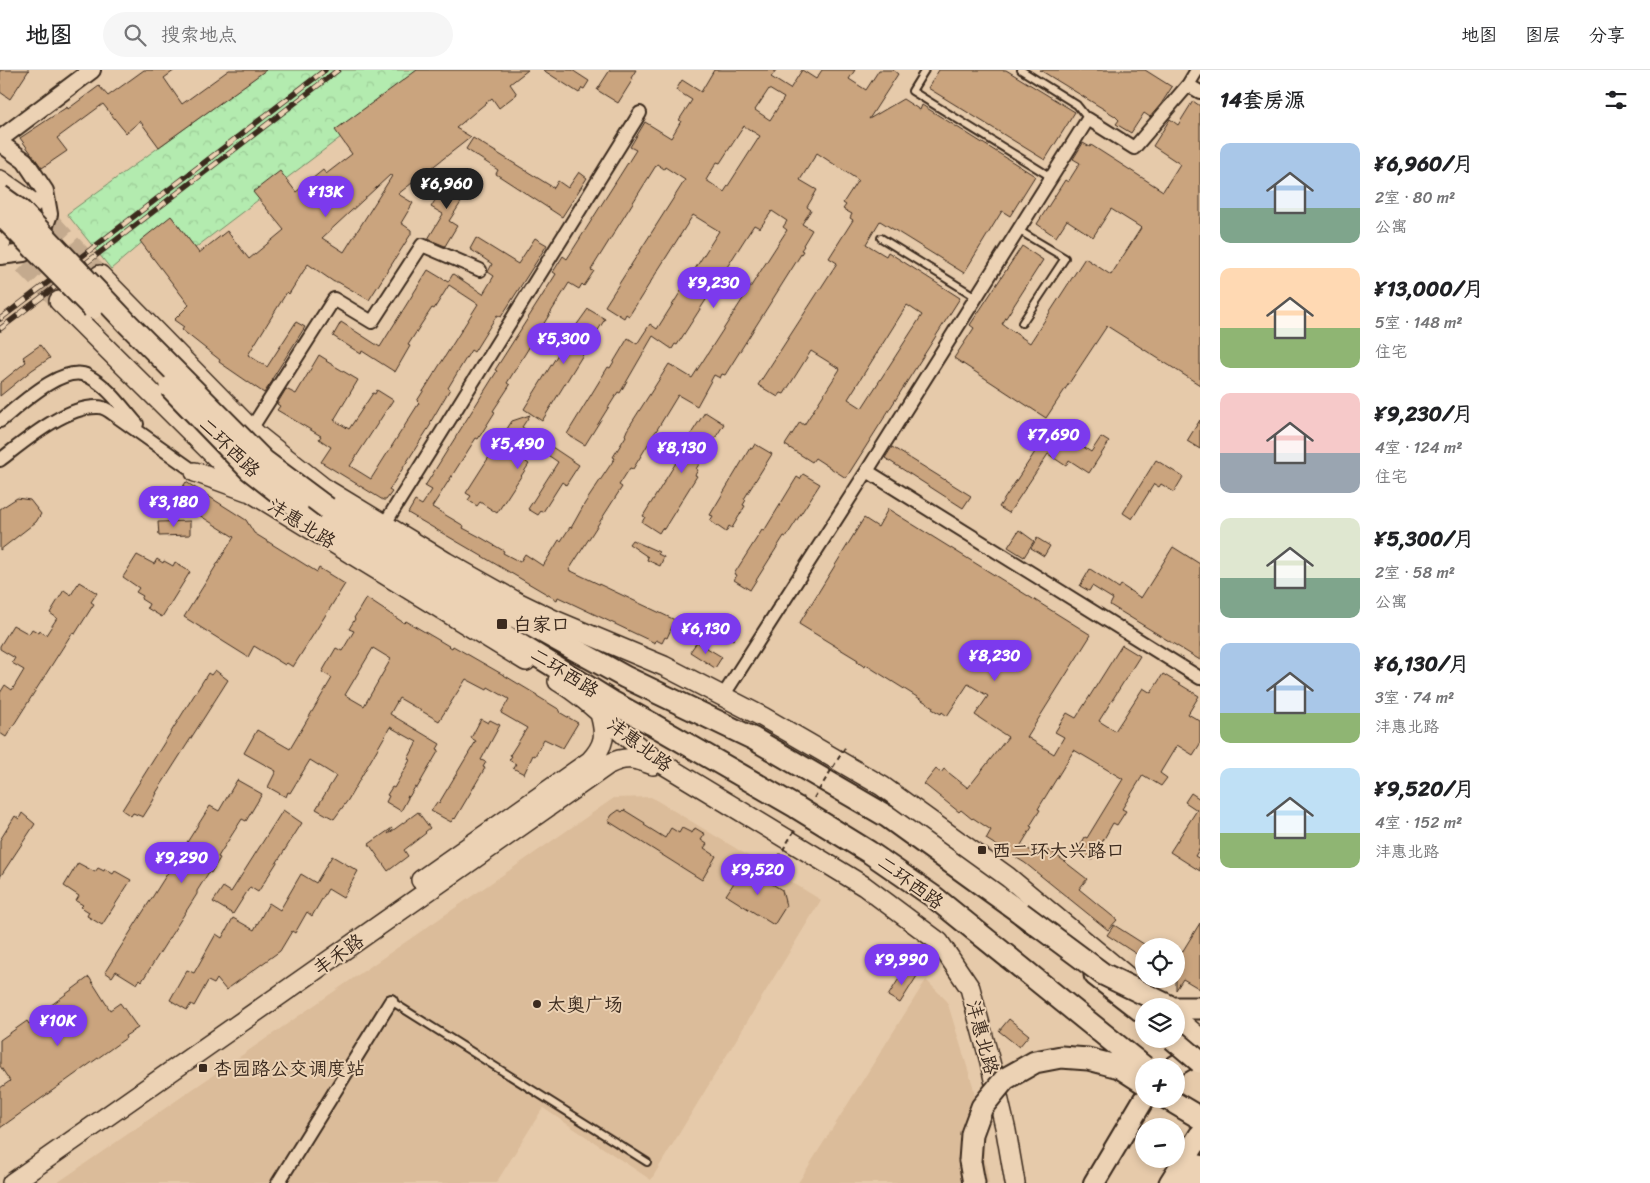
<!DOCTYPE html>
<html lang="zh">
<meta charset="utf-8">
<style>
body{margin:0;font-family:Sriracha,"LXGW WenKai TC",sans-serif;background:#f6f6f6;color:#202124;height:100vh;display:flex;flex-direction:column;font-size:19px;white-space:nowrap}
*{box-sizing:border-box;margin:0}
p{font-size:16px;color:#757577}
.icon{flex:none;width:28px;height:28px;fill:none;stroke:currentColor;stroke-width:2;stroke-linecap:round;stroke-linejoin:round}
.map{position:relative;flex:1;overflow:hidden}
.side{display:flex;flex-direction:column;background:#fff;width:450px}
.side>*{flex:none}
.controls{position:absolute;left:1135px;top:868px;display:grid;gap:10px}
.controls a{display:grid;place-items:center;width:50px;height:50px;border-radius:50%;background:#fff;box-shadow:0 2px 8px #0003;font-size:25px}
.price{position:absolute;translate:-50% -42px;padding:0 11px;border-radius:18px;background:#7c3aed;color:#fff;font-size:16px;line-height:32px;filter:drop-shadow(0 1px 2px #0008)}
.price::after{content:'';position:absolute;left:50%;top:30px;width:15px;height:11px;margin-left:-8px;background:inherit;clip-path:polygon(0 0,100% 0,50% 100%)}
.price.current{background:#222;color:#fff}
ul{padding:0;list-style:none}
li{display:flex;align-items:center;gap:15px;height:125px;padding:0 20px}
li span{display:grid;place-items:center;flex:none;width:140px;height:100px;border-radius:10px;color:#555}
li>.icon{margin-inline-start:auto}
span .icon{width:60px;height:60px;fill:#fffc;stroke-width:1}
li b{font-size:21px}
h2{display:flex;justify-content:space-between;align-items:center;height:60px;padding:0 20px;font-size:21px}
header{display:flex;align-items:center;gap:30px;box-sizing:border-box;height:70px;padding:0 25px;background:#fff;border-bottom:1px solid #e0e0e0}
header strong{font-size:24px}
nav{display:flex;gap:28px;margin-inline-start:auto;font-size:18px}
.search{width:350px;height:45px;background:#f6f6f6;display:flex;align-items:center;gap:12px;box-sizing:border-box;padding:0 18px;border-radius:28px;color:#757577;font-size:19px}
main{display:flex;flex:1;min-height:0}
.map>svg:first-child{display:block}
.built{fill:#dbbc9a}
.forest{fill:url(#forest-crowns);stroke:#778a66}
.building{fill:#caa47e;stroke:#3b2a1e;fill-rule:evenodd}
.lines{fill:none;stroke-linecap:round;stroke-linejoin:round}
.secondary-tunnel{stroke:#c4aa8e;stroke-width:19;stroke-dasharray:19 9;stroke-linecap:butt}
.service-casing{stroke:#3b2a1e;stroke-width:10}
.minor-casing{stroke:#3b2a1e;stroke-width:16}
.tertiary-casing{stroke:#3b2a1e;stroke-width:20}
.secondary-casing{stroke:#3b2a1e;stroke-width:22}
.primary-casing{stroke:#3b2a1e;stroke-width:24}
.trunk-casing{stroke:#3b2a1e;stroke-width:25}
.service{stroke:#ecd2b4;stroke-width:6}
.minor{stroke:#ecd2b4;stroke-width:12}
.tertiary{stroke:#ecd2b4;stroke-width:16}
.secondary{stroke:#ecd2b4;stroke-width:19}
.primary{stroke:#ecd2b4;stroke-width:20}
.trunk{stroke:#ecd2b4;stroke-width:21}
.rail-casing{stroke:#3b2a1e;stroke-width:5.5}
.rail{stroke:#ecd2b4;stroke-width:4;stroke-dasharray:11;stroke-linecap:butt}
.trunk-bridge-casing{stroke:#3b2a1e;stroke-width:25;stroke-linecap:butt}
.path-bridge{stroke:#3b2a1e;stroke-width:2;stroke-dasharray:5 4;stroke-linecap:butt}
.trunk-bridge{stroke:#ecd2b4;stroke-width:21}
.poi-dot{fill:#3b2a1e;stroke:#ecd2b4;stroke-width:2}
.labels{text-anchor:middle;stroke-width:4;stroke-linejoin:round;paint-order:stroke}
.street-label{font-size:19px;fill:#3b2a1e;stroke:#ecd2b4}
.poi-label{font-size:19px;fill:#3b2a1e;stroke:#ecd2b4;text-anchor:start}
</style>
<header>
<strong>地图</strong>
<div class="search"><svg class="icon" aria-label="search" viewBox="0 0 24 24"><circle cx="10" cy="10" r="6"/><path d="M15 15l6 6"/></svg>搜索地点</div>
<nav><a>地图</a><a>图层</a><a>分享</a></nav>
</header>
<main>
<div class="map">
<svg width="1200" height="1113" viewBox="0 0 1200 1113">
<defs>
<pattern id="forest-crowns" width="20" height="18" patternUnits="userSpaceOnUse" patternTransform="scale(1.25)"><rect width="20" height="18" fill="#b3ebaf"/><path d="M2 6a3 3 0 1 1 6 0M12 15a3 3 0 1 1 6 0" fill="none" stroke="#9bca96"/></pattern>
</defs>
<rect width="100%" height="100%" fill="#e6caaa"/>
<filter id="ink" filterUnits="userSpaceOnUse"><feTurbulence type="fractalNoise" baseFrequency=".02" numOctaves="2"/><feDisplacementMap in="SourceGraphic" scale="10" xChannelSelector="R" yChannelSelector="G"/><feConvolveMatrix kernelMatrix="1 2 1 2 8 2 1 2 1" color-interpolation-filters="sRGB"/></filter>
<g filter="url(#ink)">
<path class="built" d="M651,727L821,830L651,1110L543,1038L496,1113H57L614,728Z
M926,910L947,931L973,1016L989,1113H798Z"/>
<path class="forest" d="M260,0H429L195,178L172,147L111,199L67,144L261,3Z"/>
<path class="building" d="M0,0H29L10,29L0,22Z
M144,0H175L164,8L182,34L229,0H266L159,77L140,51L126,63L103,34L57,68L67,81L42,98L20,68L67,37L68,39L99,16L108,26Z
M417,0H528L510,14L517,24L499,38L492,28L456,58L471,67L398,124L413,133L401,153L411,160V164L369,230L338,212H334L308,194L289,224L287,222L248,285L267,297L296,252L305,257L272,309L273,310L264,323L219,292L220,290L182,260L184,257L174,250L189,235L140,171L171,146L199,183L227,161L249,189L284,160L253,122L280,101L296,122L323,100L326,104L352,84L335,60ZM390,105L392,106L344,182L322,168Z
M543,0H572L589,11L584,19L582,18L579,23Z
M610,0H636L631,8L633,9L618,33L597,20Z
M714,0H776L771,7L790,19L802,0L816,9L822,0H855L849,9L866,20L879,0H893L898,4L869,49L903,29L920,40L922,35L1035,106L1010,146L1002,141L964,203L880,151L866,174L886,186L888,182L960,228L846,408L815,388L812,392L785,375L800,352L804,355L840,299L811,281L784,324L781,323L778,327L758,315L837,193L829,188L853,150L850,148L852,144L843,139L846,135L843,133L858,110L817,83L800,110L817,120L807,137L811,140L802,154L812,160L803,175L804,176L801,180L803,181L725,305L722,304L720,308L714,305L697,336L678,325L633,399L630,398L619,415L622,417L569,500L675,550L667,568L665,567L662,573L656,570L655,573L558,527L557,530L408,443L415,431L422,435L432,420L425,416L497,301L495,300L556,204L553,202L563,186L567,189L636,80L630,77L645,52L671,68L681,51L679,50L692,30L676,20L682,10L701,22ZM769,19L784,28L770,50L755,40ZM744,56L760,66L724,122L706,110L717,92L720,93ZM657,94L664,99L665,97L685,110L605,236L624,248L626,244L629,246L693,145L719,161L657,259L650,254L637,274L628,268L610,298L608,297L567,364L585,375L618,322L620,323L653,266L672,279L675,274L677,275L754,155L760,158L772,141L787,151L783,157L787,160L692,308L669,294L627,360L625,365L626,366L613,387L615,388L585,433L571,458L570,457L561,471L559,470L543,496L525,484L520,492L503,483L504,481L480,467L463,458L464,456L432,437L476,368L478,369L495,342L493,341L510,315L507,313L569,213L579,219L582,214L584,216L594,201L591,200L594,195ZM907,235L922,245L862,338L848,329Z
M939,0H1006L1075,42L1045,90L928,18Z
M1040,0H1145L1172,17L1161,34L1150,47L1144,43L1131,63L1116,54L1119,50L1115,46Z
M1193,31L1200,36V315L1107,256L1046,348L954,288L974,258L970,255L1022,176L1043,190L1002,254L1030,273L1085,188L1111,205L1141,158L1140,157L1111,139L1093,167L1067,150L1056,167L1037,154L1065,110L1068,112L1080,93L1073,89L1083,73L1090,77L1091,75L1163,121L1180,94L1153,76L1170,49L1178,55Z
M473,68L554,118L558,111L568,118L579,102L587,108L562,147L496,104L498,100L466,79Z
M449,107L469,120L449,151L457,156L445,176L428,169L443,144L431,137Z
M476,168L518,194L535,168L547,175L501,247L497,245L474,282L471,280L448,318L450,319L430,353L431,354L389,420L392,422L386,430H383L321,392L331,377L319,369L321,366L277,340L280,336L277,334L286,319L296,324L319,285L327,290L326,291L358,310L334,350L349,359L373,323L375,324L377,320L393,330L350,396L371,409L419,333L417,331L478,234L449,215L434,239L432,238L422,253L408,275L410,276L395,302L362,281L361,284L333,266L341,252L380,277L428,200L448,212L453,204L483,224L494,206L488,202L492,194L470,179Z
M588,239L605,249L542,351L524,339L573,260Z
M40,275L50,288L32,300L0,326V313L26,292L23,287Z
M705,342L724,354L696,399L698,400L695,405L697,406L664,459L662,458L659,463L642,452L645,447L643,446L682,383L680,381Z
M530,345L522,357L579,395L566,415L562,412L543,442L541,441L538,445L528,439L558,392L536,377L526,392L529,394L497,443L480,432L477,436L468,430L471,426L466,423L512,351Z
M1200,350V379L1187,371Z
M1052,356L1091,382L1101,367L1109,372L1089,403L1069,390L1066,396L1048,384L1009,443L999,437Z
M755,374L772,384L744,429L746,430L743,435L745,436L732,458L729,456L726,462L710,451L713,446L710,445L750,378L752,379Z
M892,377L971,426L963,438L885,388Z
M1156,390L1183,407L1174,422L1161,414L1159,417L1154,414L1132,449L1123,443Z
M803,404L820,414L786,467L784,466L750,520L734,510L737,505L734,504L762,460L764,461L797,407L800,409Z
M186,412L246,450L254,463L317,502L319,498L345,514L293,597L287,593L285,595L254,576L248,587L184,547L234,467L183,435L185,428L178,424Z
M17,428L30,430L41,444L36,452L0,480V439Z
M888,439L1091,565L1027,667L1054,684L1064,667L1055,662L1067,643L1076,648L1122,575L1140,586L1099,651L1115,661L1143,618L1151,623L1163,604L1199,626L1188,644L1200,651V674L1193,685L1177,675L1160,703L1167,708L1161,716L1143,705L1122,739L1126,741L1117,755L1113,753L1092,790L1077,781L1085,767L1087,768L1123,709L1074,680L1038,739L1040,740L1030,756L1032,757L1021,775L1042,787L1047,781H1051L1087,809L1079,819L1117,850L1108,860L1025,793L986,769L991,760L973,748L972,749L961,740L959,742L924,714L936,699L941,703L944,699L968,718L1008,667L975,645L988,626L968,614L947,646L942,642L941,644L932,639L933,637L866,595L865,597L857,592L858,590L799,554L864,448L878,457Z
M190,451V465L159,466L158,452Z
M1019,460L1034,471L1024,487L1008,477Z
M1037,468L1050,476L1044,486L1031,478Z
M632,470L659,482L658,484L664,487L660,496L647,490L648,487L629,474Z
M1173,477L1200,494V590L1110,535L1113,529L1092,516L1089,521L1080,516L1090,499L1119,518L1121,515L1141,528Z
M137,485L154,494L157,489L163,493L164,491L173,496L175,492L190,502L162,547L147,538L149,534L141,529L143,526L136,522L139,518L123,507Z
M79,512L97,523L91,532L94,534L75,564L72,563L6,667L0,663V623L5,615L12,620L24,600L12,593L15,588L0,579V576L13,555L29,564L32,559L39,563L40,561L46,565L57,548L50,543L64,520L71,525Z
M366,528L404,553L406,551L442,572L452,578L453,576L507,607L537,625V626L560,640L559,642L578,653L563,678L544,669L535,686L533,685L524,704L513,698L516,694L509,690L512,686L510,685L527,658L501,643L509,629L488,617L487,620L466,609L439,651L399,628L390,644L440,674L437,679L439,680L417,718L415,717L409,727L407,726L408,728L401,741L386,732L389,726L387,725L392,717L394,718L410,690L408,689L417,672L390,657L348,730L334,749L316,739L336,706L310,690L290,723L288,722L286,727L268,717L276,701L244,683L257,660L290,679L332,608L322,602L336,578L342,581L354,561L349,559L355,549L354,548ZM373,578L391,589L364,636L345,625Z
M720,546L740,559L733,570L713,557Z
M697,572L722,587L715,598L690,582Z
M215,600L228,610L156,723H157L153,731L143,747L133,743L131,746L122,740L208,603L211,605Z
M481,649L488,653L490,650L500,655L481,690L486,692L483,697L485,698L455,749L454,748L451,752L431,741L437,732L439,733L476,671L471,668Z
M237,710L262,724L246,751L242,749L221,782L218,787L220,788L211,803L209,802L197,821V824L142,911L140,909L137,914L116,901L112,907L105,902L210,736L219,741Z
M1191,723L1200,729V778L1195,786L1200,789V801L1170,782L1197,740L1185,732Z
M283,740L302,753L258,822L250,817L233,844L213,832L223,817L231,822Z
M619,740L622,742L624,740L645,753L644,755L665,768L671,758L679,763L682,758L692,763L695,758L705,764L701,770L707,774L704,778L716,786L702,810L608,751L612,745Z
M418,742L430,758L425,762L426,763L404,780L408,786L388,801L369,774L392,758L388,764Z
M22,743L35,754L0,807V770L15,746L19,749Z
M332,786L358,801L343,828L328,819L312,846L307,842L295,863L292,861L280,881L226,920L217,909L214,914L208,911L194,936L191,934L187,940L170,930L187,900L194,903L216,864L222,868L233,848L254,860L269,833L280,840L301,804L316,813Z
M78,793L95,802L98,798L104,801L105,799L113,804L115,801L131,810L102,855L87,846L89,842L81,837L83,835L76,831L79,826L64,816Z
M751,801L782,820L786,836L774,855L726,825L741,802L748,806Z
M1200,853V919L1183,909L1176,920V892Z
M1114,855L1147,876H1144V889L1107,865Z
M905,899L917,906L900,933L888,926Z
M89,907L110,940L120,933L138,958L125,966L126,968L0,1058V1018L10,1011L0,996V970L27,951L29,954L35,950L52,938L50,936Z
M1009,949L1029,965L1019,977L999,961Z"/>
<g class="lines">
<path class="secondary-tunnel" d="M33,133L100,205
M4,175L59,231"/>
<defs>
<path id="service" d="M925,0L912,21L1051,107
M1021,0L1077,35L1088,49
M1018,160L1065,188L1022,253
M881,168L976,227
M391,931L647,1092"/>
<path id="minor" d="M1197,0L1188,15L1200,22
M0,351C19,336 63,293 88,306C109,317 122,337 137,354
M251,359L334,229L372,252L422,175L480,200
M0,390C25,371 65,336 98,337C104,337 108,340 112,343L195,402
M867,401L1088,49L1134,78L1188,15
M384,455L640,43
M723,626L867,401L1200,608
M278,1113L391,931"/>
<path id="tertiary" d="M0,69L92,0
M0,73L25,91L45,121L49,144L40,169L24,183L0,186"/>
<path id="secondary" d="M0,110L33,133
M0,171L1,172
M100,205L256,364L324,418L446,492L517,532L554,550L664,596L763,647L882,716L1008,807L1141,918
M59,231L252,423L526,591
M195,402L247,421
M558,611C593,632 619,664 653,688L864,816L939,872L970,918L990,992L1006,1061L1015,1113
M421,810L590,691C605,675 606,665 600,644
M1176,948L1200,968
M12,1113L609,694C627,685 636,689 653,695"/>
<path id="primary" d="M1175,996L1200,981
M1094,1113L1144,1029"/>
<path id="trunk" d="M297,437L612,632L652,654
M327,438L408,488L625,607L754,669L888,747L1021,843L1035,855
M1095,905L1144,943
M1176,938H1200
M1168,1029L1200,1048
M970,1091L974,1113
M1170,1113L1200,1065
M1189,1113L1200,1096"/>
</defs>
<use href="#service" class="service-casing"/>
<use href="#minor" class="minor-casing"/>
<use href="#tertiary" class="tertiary-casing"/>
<use href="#secondary" class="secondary-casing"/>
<use href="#primary" class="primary-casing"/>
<use href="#trunk" class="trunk-casing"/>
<use href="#service" class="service"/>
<use href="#minor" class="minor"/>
<use href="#tertiary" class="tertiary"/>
<use href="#secondary" class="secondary"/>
<use href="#primary" class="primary"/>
<use href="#trunk" class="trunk"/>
<defs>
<path id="rail" d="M0,249L325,0
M0,259L338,0"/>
</defs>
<use href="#rail" class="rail-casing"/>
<use href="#rail" class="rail"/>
<defs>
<path id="trunk-bridge" d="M0,126L21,141L127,253L264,391L327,438
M0,144L93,238
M170,317L250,400L297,437
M652,654L796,737L869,782L934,827L1144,997
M1021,843L1103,904L1169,936
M1173,969L1200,992
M970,1091L972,1064L982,1037L1005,1009L1035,992L1061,987L1088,989L1119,997L1144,1013"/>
</defs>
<use href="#trunk-bridge" class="trunk-bridge-casing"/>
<path class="path-bridge" d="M814,728L846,676
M778,788L796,758"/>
<use href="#trunk-bridge" class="trunk-bridge"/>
</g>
</g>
<g class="poi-dot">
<rect x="496" y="548" width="12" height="12" rx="2.5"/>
<rect x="977" y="775" width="10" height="10" rx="2.5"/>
<circle cx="537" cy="934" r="5"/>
<rect x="198" y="993" width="10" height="10" rx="2.5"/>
</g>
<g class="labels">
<g class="street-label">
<text transform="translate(230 377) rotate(44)" y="7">二环西路</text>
<text transform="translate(302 453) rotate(32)" y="7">沣惠北路</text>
<text transform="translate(565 602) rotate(32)" y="7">二环西路</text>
<text transform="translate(640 674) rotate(37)" y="7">沣惠北路</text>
<text transform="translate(911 812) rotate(36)" y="7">二环西路</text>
<text transform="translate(338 884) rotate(-35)" y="7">丰禾路</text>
<text transform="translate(983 967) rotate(75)" y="7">沣惠北路</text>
</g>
<g class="poi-label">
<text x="513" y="561">白家口</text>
<text x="992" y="787">西二环大兴路口</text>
<text x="547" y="941">太奥广场</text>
<text x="213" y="1005">杏园路公交调度站</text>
</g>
</g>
</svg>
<div class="controls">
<a><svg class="icon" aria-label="locate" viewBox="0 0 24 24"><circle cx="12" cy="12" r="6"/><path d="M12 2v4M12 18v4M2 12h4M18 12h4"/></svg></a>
<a><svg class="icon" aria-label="layers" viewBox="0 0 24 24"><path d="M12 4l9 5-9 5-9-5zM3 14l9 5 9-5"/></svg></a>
<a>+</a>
<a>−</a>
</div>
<b class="price current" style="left:447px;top:140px">¥6,960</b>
<b class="price" style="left:326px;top:148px">¥13K</b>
<b class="price" style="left:714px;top:239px">¥9,230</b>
<b class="price" style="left:564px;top:295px">¥5,300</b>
<b class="price" style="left:1054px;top:391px">¥7,690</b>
<b class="price" style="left:518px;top:400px">¥5,490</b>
<b class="price" style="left:682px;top:404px">¥8,130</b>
<b class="price" style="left:174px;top:458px">¥3,180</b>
<b class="price" style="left:706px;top:585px">¥6,130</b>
<b class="price" style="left:995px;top:612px">¥8,230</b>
<b class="price" style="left:182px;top:814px">¥9,290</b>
<b class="price" style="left:758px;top:826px">¥9,520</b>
<b class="price" style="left:902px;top:916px">¥9,990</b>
<b class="price" style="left:58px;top:977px">¥10K</b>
</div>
<section class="side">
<h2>14套房源<svg class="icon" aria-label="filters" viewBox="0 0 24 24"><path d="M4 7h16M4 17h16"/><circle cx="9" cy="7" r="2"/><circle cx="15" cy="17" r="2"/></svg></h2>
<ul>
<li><span style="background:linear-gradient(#a9c7e8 65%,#7fa58c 0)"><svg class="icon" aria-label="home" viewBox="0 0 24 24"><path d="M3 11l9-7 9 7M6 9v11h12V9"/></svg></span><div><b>¥6,960/月</b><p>2室 · 80 m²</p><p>公寓</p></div></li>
<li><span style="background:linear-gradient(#ffd9b3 60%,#8fb573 0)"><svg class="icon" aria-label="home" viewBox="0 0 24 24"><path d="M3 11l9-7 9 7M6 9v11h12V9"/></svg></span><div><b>¥13,000/月</b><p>5室 · 148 m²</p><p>住宅</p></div></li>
<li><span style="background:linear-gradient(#f6c9c9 60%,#9aa5b1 0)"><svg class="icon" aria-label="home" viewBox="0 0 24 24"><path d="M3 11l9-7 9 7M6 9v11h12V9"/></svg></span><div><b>¥9,230/月</b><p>4室 · 124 m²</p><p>住宅</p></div></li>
<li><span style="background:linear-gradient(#dfe7d0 60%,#7fa58c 0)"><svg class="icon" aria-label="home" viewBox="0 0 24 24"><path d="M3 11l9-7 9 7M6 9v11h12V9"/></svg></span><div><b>¥5,300/月</b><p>2室 · 58 m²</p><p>公寓</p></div></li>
<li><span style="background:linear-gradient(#a9c7e8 70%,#8fb573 0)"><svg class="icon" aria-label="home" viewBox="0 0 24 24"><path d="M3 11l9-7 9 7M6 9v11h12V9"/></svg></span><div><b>¥6,130/月</b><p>3室 · 74 m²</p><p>沣惠北路</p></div></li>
<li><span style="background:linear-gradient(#bfe0f5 65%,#8fb573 0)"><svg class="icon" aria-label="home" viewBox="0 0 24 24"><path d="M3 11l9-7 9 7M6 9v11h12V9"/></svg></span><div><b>¥9,520/月</b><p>4室 · 152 m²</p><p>沣惠北路</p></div></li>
</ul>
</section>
</main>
